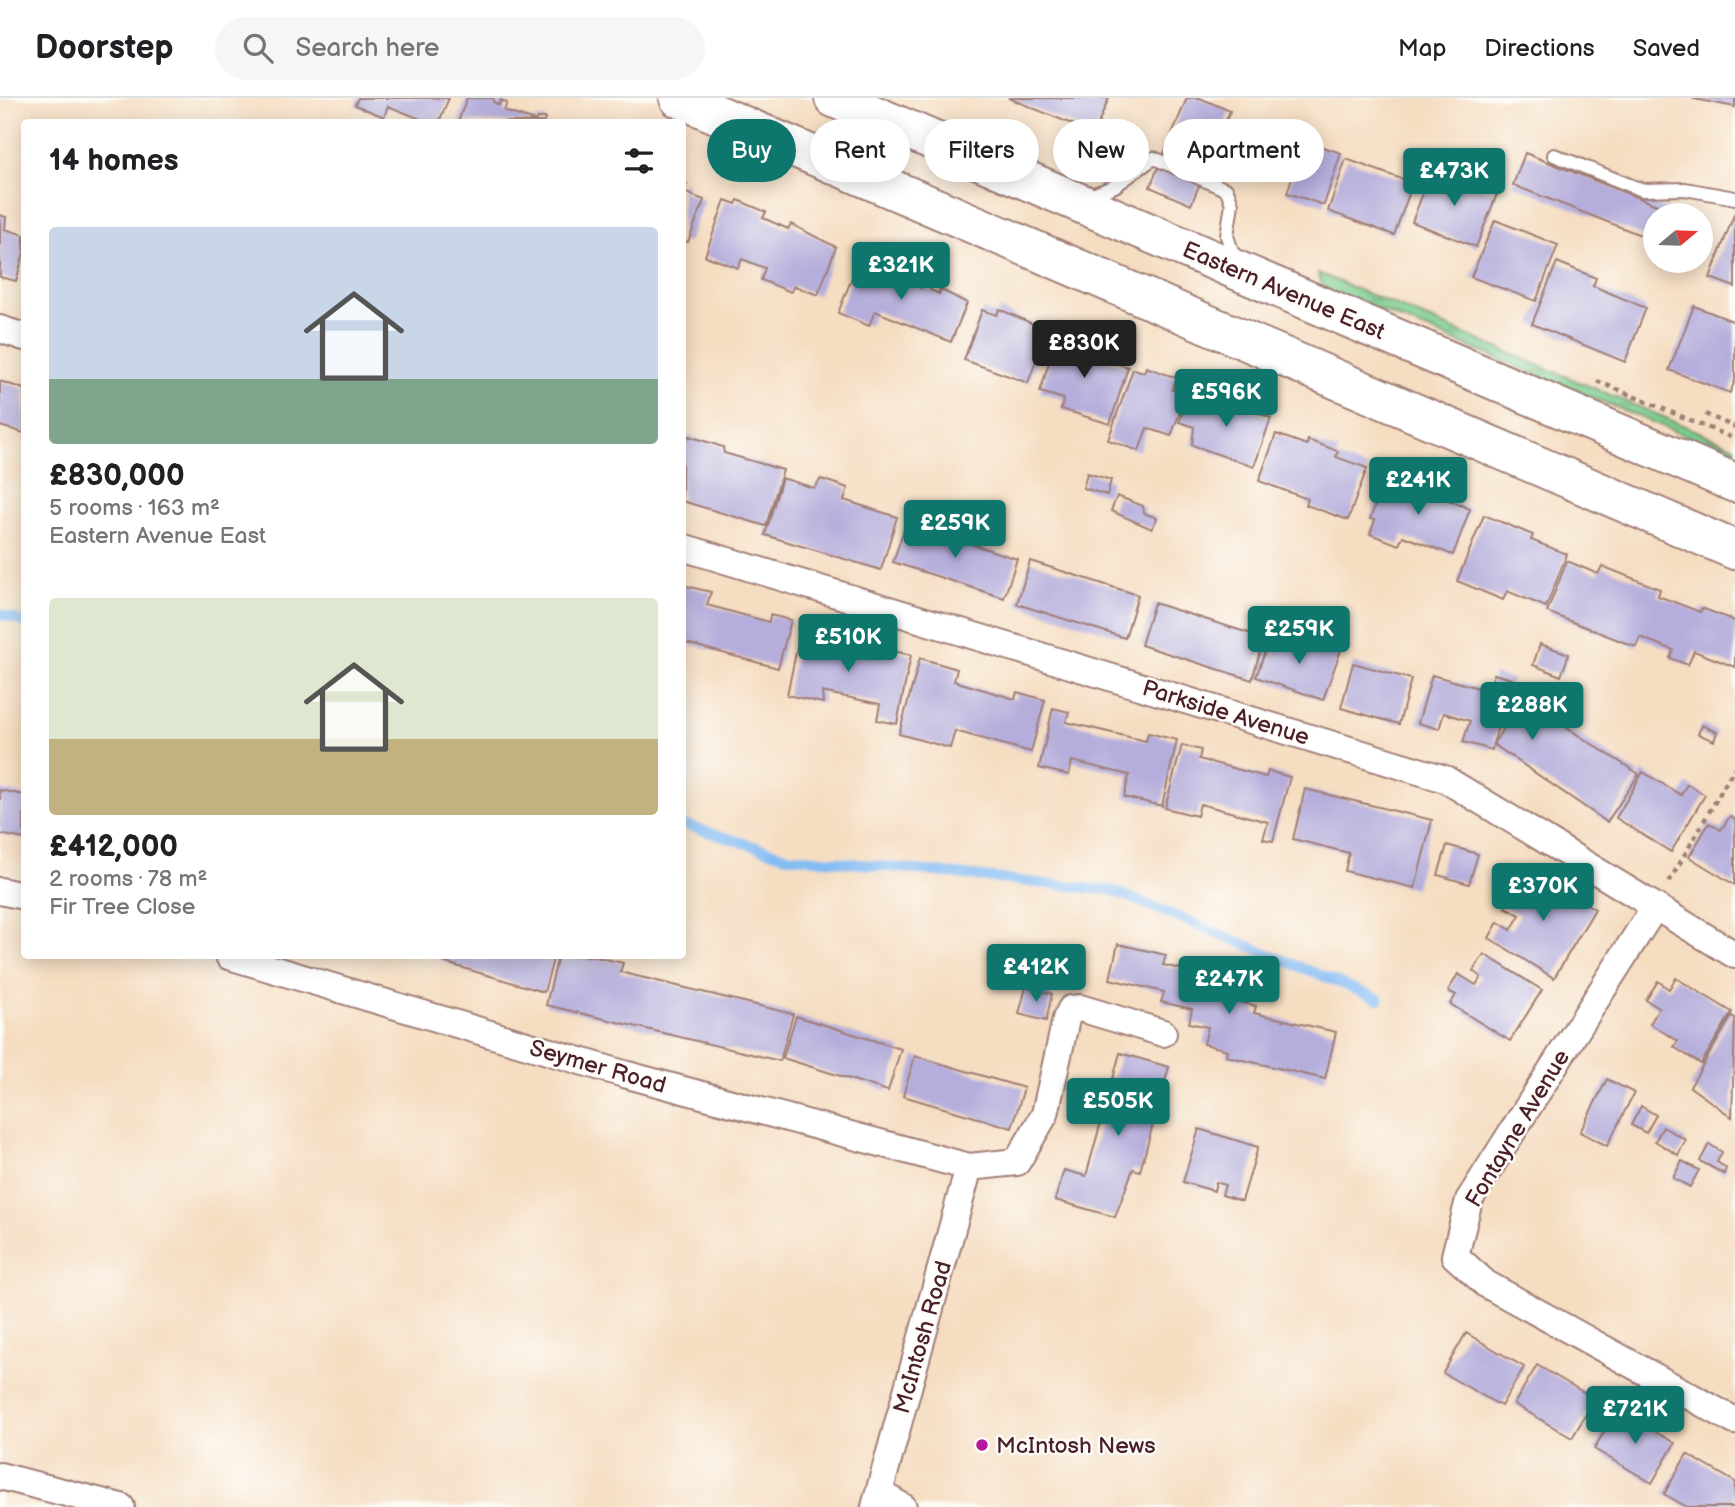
<!DOCTYPE html>
<meta charset="utf-8">
<style>
body{margin:0;font-family:"Balsamiq Sans",sans-serif;background:#f6f6f6;color:#202124;height:100vh;display:flex;flex-direction:column;font-size:26px;white-space:nowrap}
*{box-sizing:border-box;margin:0}
p{font-size:23px;color:#757577}
.icon{flex:none;width:38px;height:38px;fill:none;stroke:currentColor;stroke-width:2;stroke-linecap:round;stroke-linejoin:round}
.map{position:relative;flex:1;overflow:hidden}
.side{position:absolute;left:21px;top:21px;width:665px;height:840px;display:flex;flex-direction:column;background:#fff;border-radius:7px;box-shadow:0 4px 18px #0003}
.side>*{flex:none}
.guide{position:absolute;left:707px;top:21px;width:665px;height:63px;display:flex;gap:14px}
.needle{width:46px;rotate:71deg}
.fabs{position:absolute;left:1643px;top:105px;display:grid;gap:14px}
.fabs a{display:grid;place-items:center;width:70px;height:70px;border-radius:50%;background:#fff;box-shadow:0 4px 18px #0003;font-size:35px}
.price{position:absolute;translate:-50% -60px;padding:0 16px;border-radius:7px;background:#0f766e;color:#fff;font-size:23px;line-height:46px;filter:drop-shadow(0 2px 4px #0008)}
.price::after{content:'';position:absolute;left:50%;top:42px;width:21px;height:16px;margin-left:-10px;background:inherit;clip-path:polygon(0 0,100% 0,50% 100%)}
.price.on{background:#222;color:#fff}
ul{padding:0;list-style:none}
li{display:grid;align-content:center;gap:14px;height:371px;padding:0 28px}
li span{display:grid;place-items:center;height:217px;border-radius:7px;color:#555}
li>.icon{margin-inline-start:auto}
span .icon{width:126px;height:126px;fill:#fffc;stroke-width:1}
li b{font-size:30px}
h2{display:flex;justify-content:space-between;align-items:center;height:84px;padding:0 28px;font-size:30px}
.tag{padding:0 24px;border-radius:32px;background:#fff;box-shadow:0 4px 18px #0003;font-size:24px;line-height:63px}
.tag.on{background:#0f766e;color:#fff}
header{display:flex;align-items:center;gap:42px;box-sizing:border-box;height:98px;padding:0 35px;background:#fff;border-bottom:2px solid #e0e0e0}
header strong{font-size:33px}
nav{display:flex;gap:38px;margin-inline-start:auto;font-size:24px}
.search{width:490px;height:63px;background:#f6f6f6;display:flex;align-items:center;gap:18px;box-sizing:border-box;padding:0 24px;border-radius:38px;color:#757577;font-size:26px}
.map>svg:first-child{display:block}
.grass{fill:url(#grass-tufts);stroke:#62765c;stroke-width:2}
.lines{fill:none;stroke-linecap:round;stroke-linejoin:round}
.stream{stroke:#84bcf4;stroke-width:10}
.building{fill:#b5aedc}
.service-casing{stroke:#a07e76;stroke-width:16}
.minor-casing{stroke:#a07e76;stroke-width:30}
.trunk-casing{stroke:#a07e76;stroke-width:42}
.path{stroke:#a07e76;stroke-width:4.5;stroke-dasharray:5 5;stroke-linecap:butt}
.service{stroke:#fff;stroke-width:12}
.minor{stroke:#fff;stroke-width:26}
.trunk{stroke:#fff;stroke-width:38}
.poi-dot{fill:#b5179e;stroke:#fdfcf7;stroke-width:2.5}
.labels{text-anchor:middle;stroke-width:5;stroke-linejoin:round;paint-order:stroke}
.street-label{font-size:23px;fill:#4a1f2b;stroke:#fdfcf7}
.poi-label{font-size:23px;fill:#4a1f2b;stroke:#fdfcf7;text-anchor:start}
</style>
<header>
<strong>Doorstep</strong>
<div class="search"><svg class="icon" aria-label="search" viewBox="0 0 24 24"><circle cx="10" cy="10" r="6"/><path d="M15 15l6 6"/></svg>Search here</div>
<nav><a>Map</a><a>Directions</a><a>Saved</a></nav>
</header>
<div class="map">
<svg width="1735" height="1409" viewBox="0 0 1735 1409">
<defs>
<pattern id="grass-tufts" width="24" height="20" patternUnits="userSpaceOnUse" patternTransform="scale(1.75)"><rect width="24" height="20" fill="#7acc8e"/><path d="M3 7l-1-3M5 7V3M7 7l1-3M15 17l-1-3M17 17v-4M19 17l1-3" fill="none" stroke="#66a574"/></pattern>
</defs>
<rect width="100%" height="100%" fill="#fdfcf7"/>
<filter id="ink" filterUnits="userSpaceOnUse"><feTurbulence type="fractalNoise" baseFrequency=".0143" numOctaves="2"/><feDisplacementMap in="SourceGraphic" scale="14" xChannelSelector="R" yChannelSelector="G"/><feConvolveMatrix kernelMatrix="1 2 1 2 8 2 1 2 1" color-interpolation-filters="sRGB"/></filter>
<filter id="wash" filterUnits="userSpaceOnUse"><feTurbulence type="fractalNoise" baseFrequency=".00686" numOctaves="4" result="noise"/><feDisplacementMap in="SourceGraphic" scale="28" xChannelSelector="R" yChannelSelector="G"/><feGaussianBlur stdDeviation="1.57" result="paint"/><feColorMatrix in="noise" values="0 0 0 0 0 0 0 0 0 0 0 0 0 0 0 0 0 1.4 0 .05"/><feComposite in="paint" operator="in"/></filter>
<g filter="url(#wash)">
<rect width="100%" height="100%" fill="#f5ddc1"/>
<path class="grass" d="M1318,175L1735,349V358L1323,189Z"/>
<g class="lines">
<path class="stream" d="M0,516L24,524
M682,726L786,758L1114,793L1379,901"/>
</g>
<g id="blocks">
<path class="building" d="M358,0H449L439,24H428L388,8L384,19L355,7Z
M467,0H494L493,4L499,7L501,2L507,5L504,13L535,23L537,20H545L544,24H458Z
M1008,0H1109L1094,35Z
M1187,0H1200L1230,13L1191,107L1150,89Z
M1695,0H1735V9L1694,1Z
M1304,43L1341,55L1324,107L1287,95Z
M1525,55L1682,117H1656V143L1513,87Z
M1346,61L1413,85L1394,137L1328,113Z
M1432,71L1497,96L1476,149L1412,124Z
M682,84L687,86L684,94L704,102L688,144L682,142Z
M725,102L736,106L738,102L766,114L763,120L788,131L791,126L836,149L818,197L794,188L791,194L761,182L765,170L742,161L738,170L705,158Z
M1735,114V189L1710,180Z
M0,117L6,119L5,131L24,137V155L16,183L0,179Z
M1495,122L1558,147L1536,203L1471,179Z
M860,160L897,175L895,180L921,190L924,184L931,187L930,192L939,196L940,191L967,205L951,244L875,213L869,228L838,215Z
M1557,164L1596,180L1593,188L1646,210L1625,264L1532,226Z
M1694,208L1735,224V282L1730,295L1669,272Z
M999,211L1047,232L1028,285L964,262L982,212L997,217Z
M1056,241L1070,246L1073,242L1104,252L1102,261L1128,269L1110,326L1061,311L1064,301L1040,294Z
M1146,269L1177,280L1172,292L1186,297L1171,338L1147,330L1139,353L1108,342L1133,271L1144,274Z
M0,283L24,291V335L0,328Z
M1189,297L1207,305L1209,301L1222,306L1224,301L1271,320L1254,369L1192,347L1194,329L1179,324Z
M1276,336L1307,347L1308,342L1338,353L1336,359L1367,370L1348,422L1306,407L1308,401L1259,383Z
M689,338L723,349L724,355L783,372L766,428L682,403V348Z
M1087,375L1111,382L1107,397L1083,390Z
M782,380L814,390L821,381L848,390L844,402L897,419L881,472L765,437Z
M1385,381L1412,392L1414,387L1470,411L1453,457L1403,438L1399,447L1370,436L1375,422L1370,421Z
M1117,398L1143,408L1144,415L1157,420L1152,431L1111,413Z
M1484,417L1533,437L1531,442L1567,456L1546,509L1507,493L1503,502L1457,483Z
M906,425L1017,461L1004,500L893,464Z
M1030,463L1138,497L1125,540L1017,506Z
M1567,463L1598,476L1602,468L1660,491L1658,498L1700,514L1702,510L1735,523V569L1694,553L1688,567L1670,560L1673,552L1640,539L1636,549L1547,514Z
M682,487L711,494L707,507L769,524L770,517L791,522L778,570L682,544Z
M1154,505L1264,540L1252,582L1141,547Z
M802,526L826,531L823,544L888,558L889,552L911,557L897,626L877,622L880,606L822,594L823,605L787,597Z
M1271,537L1321,554L1326,543L1342,549L1323,602L1256,579Z
M1540,546L1569,556L1561,578L1533,567Z
M920,560L957,571L954,583L1015,601L1017,594L1045,602L1031,654L955,633L950,650L899,636Z
M1353,565L1411,581L1399,626L1341,610Z
M1494,576L1512,581L1493,646L1523,602L1639,676L1607,724L1493,646L1492,652L1463,644L1470,623L1444,615L1439,631L1418,625L1432,577L1489,593Z
M1053,610L1069,614L1066,624L1146,643L1148,635L1177,642L1162,708L1124,699L1129,677L1072,663L1069,677L1039,670Z
M1702,627L1717,634L1714,643L1698,636Z
M1182,647L1201,652L1199,661L1266,679L1268,673L1290,679L1273,743L1263,741L1268,724L1200,706L1197,718L1165,710Z
M1643,674L1681,697L1687,686L1705,697L1671,754L1616,720Z
M1305,691L1432,722L1415,790L1345,773L1349,755L1293,741Z
M0,692L24,697V741L0,736Z
M1730,718L1735,721V787L1689,759L1709,725L1721,732Z
M1447,747L1478,756L1469,786L1438,777Z
M1528,771L1595,811L1554,880L1489,840L1498,824L1511,832L1520,817L1505,809Z
M1118,846L1166,857L1163,867L1203,876L1202,882L1229,888L1226,901L1256,908L1254,915L1336,934L1325,981L1226,958L1227,952L1204,946L1208,929L1189,925L1192,911L1161,904L1164,894L1110,881Z
M1484,856L1542,892L1510,943L1450,906L1456,897L1448,893L1458,876L1476,887L1481,879L1473,873Z
M445,858H554L544,894L443,864Z
M558,858H592L623,865L620,874L793,916L780,963L546,907Z
M1676,880L1732,914L1701,966L1674,949L1678,943L1650,926L1659,910L1646,902L1658,883L1669,891Z
M1026,889L1052,896L1046,923L1019,916Z
M796,918L901,951L888,993L783,960Z
M1732,918L1735,920L1732,1019L1690,989Z
M1120,955L1169,969L1140,1073L1133,1071L1115,1119L1055,1102L1064,1072L1086,1078Z
M915,958L1024,990L1012,1030L903,998Z
M1607,981L1634,995L1607,1048L1580,1034Z
M1641,1008L1656,1017L1646,1035L1631,1027Z
M1663,1029L1686,1042L1678,1057L1655,1043Z
M1199,1031L1258,1049L1242,1103L1222,1097L1225,1087L1216,1084L1214,1093L1183,1084Z
M1709,1046L1722,1054L1717,1064L1726,1070L1724,1076L1700,1063Z
M1682,1063L1699,1072L1690,1089L1673,1080Z
M1466,1235L1524,1269L1501,1308L1443,1275Z
M1537,1267L1595,1301L1572,1340L1514,1306Z
M1617,1312L1675,1345L1652,1385L1594,1351Z
M1687,1356L1735,1384L1734,1409H1687L1664,1396Z"/>
</g>
</g>
<g filter="url(#ink)">
<use href="#blocks" fill-opacity="0" stroke="#a07e76" stroke-width="2"/>
<g class="lines">
<defs>
<path id="service" d="M1554,57L1642,92L1685,91L1735,100
M1087,99L1115,88L1154,60L1227,92L1232,106L1227,138L1235,162"/>
<path id="minor" d="M0,231L24,239
M682,449L1445,681L1735,857
M0,793L24,798
M1654,810L1469,1102L1455,1158L1486,1186L1735,1323
M229,858L624,976L969,1069L1017,1064L1045,1016L1066,921L1071,911L1080,910L1163,935
M0,1378L121,1409
M879,1395L903,1409
M875,1409L969,1069"/>
<path id="trunk" d="M679,0L1735,452
M834,0L1735,385"/>
</defs>
<use href="#service" class="service-casing"/>
<use href="#minor" class="minor-casing"/>
<use href="#trunk" class="trunk-casing"/>
<path class="path" d="M1597,283L1735,341
M1705,316L1735,329
M1669,784L1735,669"/>
<use href="#service" class="service"/>
<use href="#minor" class="minor"/>
<use href="#trunk" class="trunk"/>
</g>
</g>
<circle class="poi-dot" cx="982" cy="1347" r="7"/>
<g class="labels">
<g class="street-label">
<text transform="translate(1284 192) rotate(23)" y="8">Eastern Avenue East</text>
<text transform="translate(1226 614) rotate(17)" y="8">Parkside Avenue</text>
<text transform="translate(598 968) rotate(16)" y="8">Seymer Road</text>
<text transform="translate(1517 1030) rotate(-59)" y="8">Fontayne Avenue</text>
<text transform="translate(922 1239) rotate(-74)" y="8">McIntosh Road</text>
</g>
<g class="poi-label">
<text x="996" y="1355">McIntosh News</text>
</g>
</g>
</svg>
<div class="fabs">
<a><svg class="needle" viewBox="-14 -14 28 28"><path d="M0-13l5 13h-10z" fill="#e53935"/><path d="M0 13l5-13h-10z" fill="#757577"/></svg></a>
</div>
<b class="price" style="left:1454px;top:110px">£473K</b>
<b class="price" style="left:901px;top:204px">£321K</b>
<b class="price on" style="left:1084px;top:282px">£830K</b>
<b class="price" style="left:1226px;top:331px">£596K</b>
<b class="price" style="left:1418px;top:419px">£241K</b>
<b class="price" style="left:955px;top:462px">£259K</b>
<b class="price" style="left:1299px;top:568px">£259K</b>
<b class="price" style="left:848px;top:576px">£510K</b>
<b class="price" style="left:1532px;top:644px">£288K</b>
<b class="price" style="left:1543px;top:825px">£370K</b>
<b class="price" style="left:1036px;top:906px">£412K</b>
<b class="price" style="left:1229px;top:918px">£247K</b>
<b class="price" style="left:1118px;top:1040px">£505K</b>
<b class="price" style="left:1635px;top:1348px">£721K</b>
<div class="guide">
<a class="tag on">Buy</a>
<a class="tag">Rent</a>
<a class="tag">Filters</a>
<a class="tag">New</a>
<a class="tag">Apartment</a>
</div>
<section class="side">
<h2>14 homes<svg class="icon" aria-label="filters" viewBox="0 0 24 24"><path d="M4 7h16M4 17h16"/><circle cx="9" cy="7" r="2"/><circle cx="15" cy="17" r="2"/></svg></h2>
<ul>
<li><span style="background:linear-gradient(#c9d6e8 70%,#7fa58c 0)"><svg class="icon" aria-label="home" viewBox="0 0 24 24"><path d="M3 11l9-7 9 7M6 9v11h12V9"/></svg></span><div><b>£830,000</b><p>5 rooms · 163 m²</p><p>Eastern Avenue East</p></div></li>
<li><span style="background:linear-gradient(#dfe7d0 65%,#c2b280 0)"><svg class="icon" aria-label="home" viewBox="0 0 24 24"><path d="M3 11l9-7 9 7M6 9v11h12V9"/></svg></span><div><b>£412,000</b><p>2 rooms · 78 m²</p><p>Fir Tree Close</p></div></li>
</ul>
</section>
</div>
